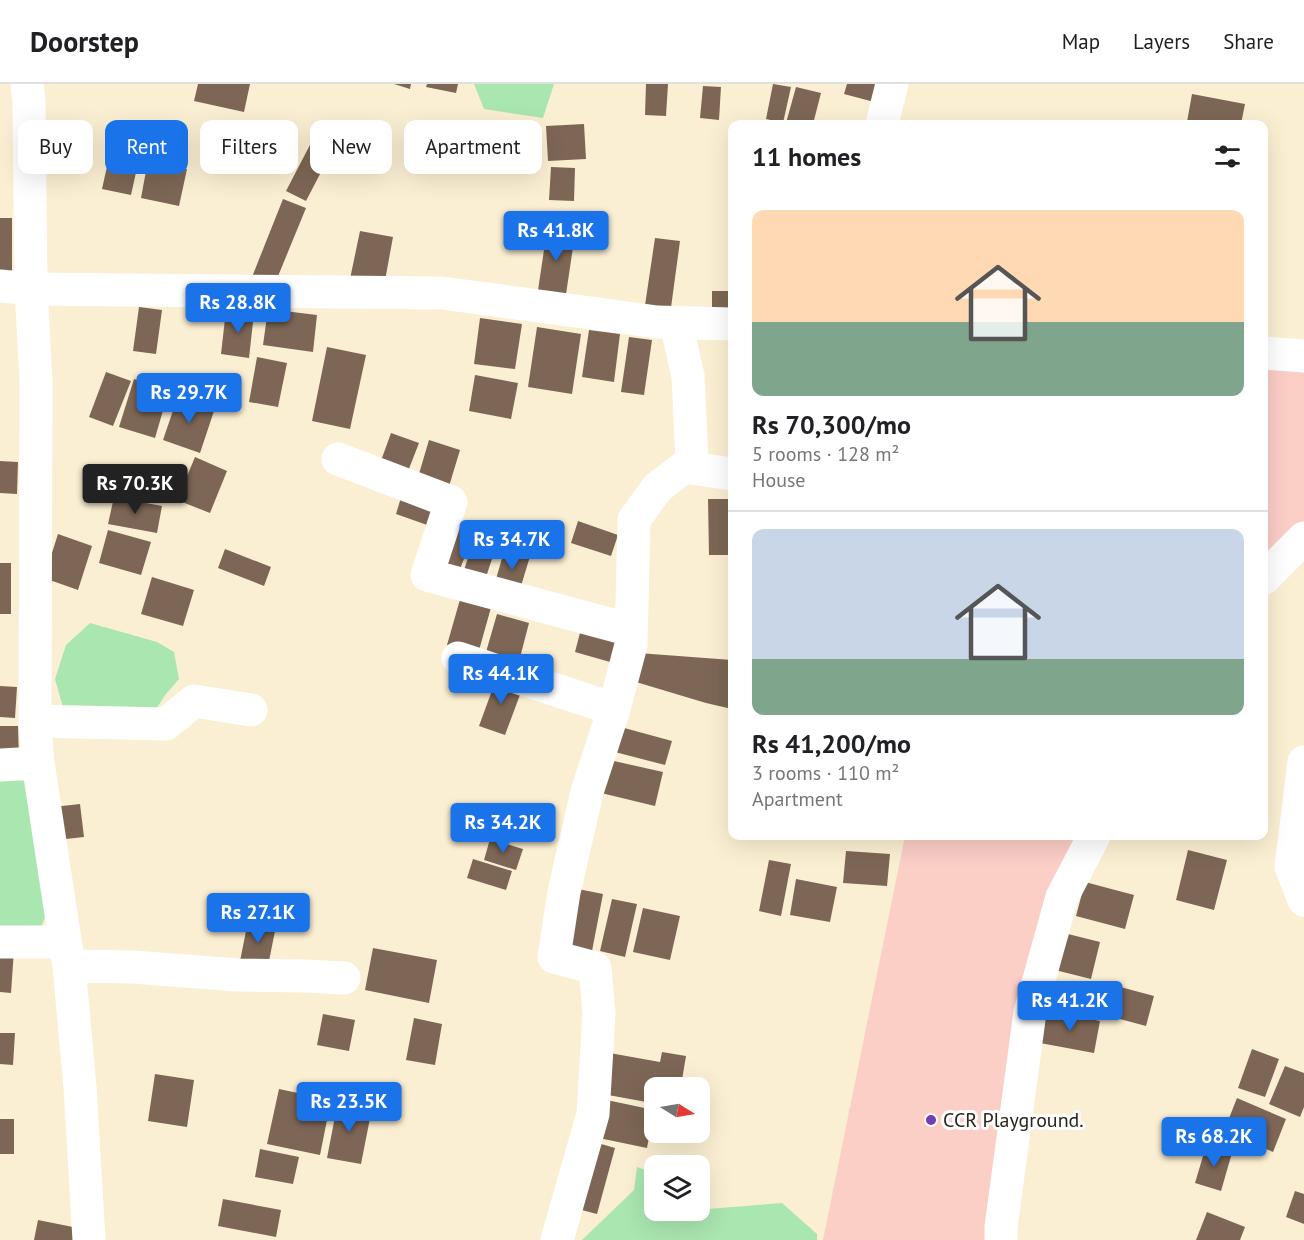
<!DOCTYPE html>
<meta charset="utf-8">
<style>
body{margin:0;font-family:"PT Sans",sans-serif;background:#f2f2f2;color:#202124;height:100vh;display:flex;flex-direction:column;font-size:22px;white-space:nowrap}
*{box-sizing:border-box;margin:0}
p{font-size:20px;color:#757577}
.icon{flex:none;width:33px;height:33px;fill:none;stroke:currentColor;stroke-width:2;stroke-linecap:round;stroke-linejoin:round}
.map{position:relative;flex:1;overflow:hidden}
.drawer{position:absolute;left:728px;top:36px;width:540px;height:720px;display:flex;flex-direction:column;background:#fff;border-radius:12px;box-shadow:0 6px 24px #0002}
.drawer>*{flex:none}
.top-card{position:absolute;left:18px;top:36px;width:570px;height:54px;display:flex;gap:12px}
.needle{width:39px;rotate:101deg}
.controls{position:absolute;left:644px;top:993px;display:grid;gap:12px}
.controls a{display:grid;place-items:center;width:66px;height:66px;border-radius:12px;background:#fff;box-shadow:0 6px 24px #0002;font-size:30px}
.price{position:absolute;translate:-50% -51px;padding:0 14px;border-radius:6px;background:#1a73e8;color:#fff;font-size:20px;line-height:39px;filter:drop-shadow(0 2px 3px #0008)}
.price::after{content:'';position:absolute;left:50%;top:36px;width:18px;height:14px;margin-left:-9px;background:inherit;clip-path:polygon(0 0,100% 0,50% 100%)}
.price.on{background:#222;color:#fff}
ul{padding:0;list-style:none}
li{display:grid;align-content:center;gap:12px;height:318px;padding:0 24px}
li+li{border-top:2px solid #e0e0e0}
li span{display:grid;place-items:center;height:186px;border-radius:12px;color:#555}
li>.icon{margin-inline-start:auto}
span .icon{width:108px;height:108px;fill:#fffc;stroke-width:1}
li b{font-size:26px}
h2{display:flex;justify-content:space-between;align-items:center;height:72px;padding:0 24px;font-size:26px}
.chip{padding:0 21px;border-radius:12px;background:#fff;box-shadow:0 6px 24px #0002;font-size:21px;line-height:54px}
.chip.on{background:#1a73e8;color:#fff}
header{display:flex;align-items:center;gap:36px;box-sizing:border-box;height:84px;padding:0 30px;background:#fff;border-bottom:2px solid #e0e0e0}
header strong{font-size:28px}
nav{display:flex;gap:33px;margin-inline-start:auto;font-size:21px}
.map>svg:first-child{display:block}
.green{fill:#fbcec6}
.water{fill:#aae6b0}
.building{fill:#7d6655}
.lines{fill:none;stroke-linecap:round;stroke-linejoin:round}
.minor{stroke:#fff;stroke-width:33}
.poi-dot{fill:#733cb2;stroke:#fdfdfd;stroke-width:2}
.labels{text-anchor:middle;stroke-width:6;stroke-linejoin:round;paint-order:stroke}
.poi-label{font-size:20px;fill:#28241a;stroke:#fdfdfd;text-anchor:start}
</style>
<header>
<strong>Doorstep</strong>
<nav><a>Map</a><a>Layers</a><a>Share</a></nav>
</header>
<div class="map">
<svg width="1304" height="1156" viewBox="0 0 1304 1156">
<rect width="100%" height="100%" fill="#fbefd3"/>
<path class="green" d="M1263,269L1304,272V454L1263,495Z
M905,752H1094L1062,813L1001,1156H823Z"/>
<path class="water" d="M474,0H554L543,34L484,25Z
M90,539L157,558L174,568L179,595L166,610L148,637L66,634L55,595L66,561Z
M0,693H30L47,828L40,846L0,850Z
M637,1083L654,1089V1126H699V1121L708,1125L782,1119L817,1150V1156H582L634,1106Z"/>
<path class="building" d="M198,0H250L244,28L194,17Z
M394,0H411L410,5Z
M427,0H458L456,9L426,3Z
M646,0H668L666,32L645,31Z
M773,0L791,3L783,39L766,35Z
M847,0H883L878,19L844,10Z
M703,2L721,3L719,36L700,34Z
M796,3L821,9L813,40H792L786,39Z
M1192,10L1245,20L1241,40H1200L1187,38Z
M422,40L454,43L451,75L419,72Z
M584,40L586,75L548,77L546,42Z
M312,57L332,67L306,117L286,107Z
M110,69L139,75L131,111L102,105Z
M148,76L187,85L179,122L141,114Z
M551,83L575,84L574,117L549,116Z
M283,115L306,124L274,202L252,193Z
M0,134H12V191H0Z
M548,139L576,143L565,217L537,213Z
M360,147L393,153L384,202L350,195Z
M655,154L680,157L670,231L644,228Z
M712,207H732V232H712Z
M139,223L162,226L156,270L133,267Z
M268,225L317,231L313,268L263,261Z
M226,226L254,229L249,274L221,270Z
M480,234L522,240L515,285L474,280Z
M537,243L581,250L572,310L528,303Z
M589,246L620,250L614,298L582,293Z
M629,253L652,256L644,311L621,308Z
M327,263L366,271L350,345L312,337Z
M257,273L287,279L278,323L249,318Z
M106,288L131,297L113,342L89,333Z
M475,291L518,299L511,335L469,327Z
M134,295L169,306L155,354L119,343Z
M178,312L215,324L200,369L163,356Z
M391,349L419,359L405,395L378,385Z
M429,356L460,366L447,409L416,400Z
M195,373L227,387L210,429L177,416Z
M0,377L18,378L17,410L0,409Z
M403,407L439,419L430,442L396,430Z
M114,413L162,422L157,449L108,440Z
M708,415H732V471H709Z
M578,437L618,451L611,472L571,459Z
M451,438L475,447L456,495L432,486Z
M108,446L151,458L141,491L99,479Z
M477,447L499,454L483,502L461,495Z
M58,450L92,462L78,506L44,494Z
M506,461L531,469L518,512L493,505Z
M225,465L271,483L264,502L218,484Z
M0,479H11V530H0Z
M152,493L194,506L183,542L141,530Z
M461,512L492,520L478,570L447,561Z
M497,530L529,539L517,585L484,575Z
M581,545L623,556L617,580L575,568Z
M638,569L732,576V625L706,619L636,598Z
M498,590L524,600L505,651L479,642Z
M0,602L17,603L15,634L0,633Z
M0,642H18L19,675L0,676Z
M617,642L672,657L665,681L611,667Z
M605,675L663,688L655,722L597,708Z
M80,720L84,753L57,756L53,723Z
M490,755L523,765L516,786L484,776Z
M1188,766L1227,776L1214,826L1176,816Z
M846,767L890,770L887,802L843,799Z
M473,775L512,787L506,806L467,794Z
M769,776L791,780L781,832L759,827Z
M796,795L837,803L830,838L790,831Z
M1085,798L1134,811L1125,845L1076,832Z
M573,804L603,810L592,867L562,861Z
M612,815L637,820L625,873L600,867Z
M643,824L680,832L670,876L633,868Z
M248,837L276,842L268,882L240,877Z
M1064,849L1100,858L1091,895L1055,886Z
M373,864L437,876L429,919L365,906Z
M0,865L14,866L11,909L0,908Z
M1113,901L1154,912L1146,942L1105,931Z
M1046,927L1100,937L1094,969L1040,959Z
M323,930L355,936L349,967L317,961Z
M414,934L442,940L435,981L406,976Z
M0,949H15L13,981L0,980Z
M1252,965L1279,975L1265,1013L1238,1004Z
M604,968L660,978L662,968L686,972L681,1002L656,998L652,1019L597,1009Z
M1285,982L1304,989V1023L1300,1033L1269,1020Z
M155,990L194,996L187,1043L148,1037Z
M279,1005L331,1016L320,1071L267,1060Z
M1237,1014L1286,1035L1273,1068L1224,1047Z
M602,1015L654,1026L647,1064L594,1053Z
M338,1017L372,1024L361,1080L327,1074Z
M0,1035H14V1070H0Z
M591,1057L615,1064L597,1130L574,1124Z
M1206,1062L1232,1069L1221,1107L1195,1099Z
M260,1065L299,1073L293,1100L255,1093Z
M1295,1107L1304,1110V1140L1286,1133Z
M223,1115L281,1126L276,1153L218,1142Z
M1207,1128L1245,1143L1240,1156H1196Z
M38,1136L83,1145L81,1156H34Z"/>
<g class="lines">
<path class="minor" d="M27,0L29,18L31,205L36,297L35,637L38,679L69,882L80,1003L89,1156
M882,40L892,0
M0,202L31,205L442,209L657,238L732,240
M1263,269L1304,272
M338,375L451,418L427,491L631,546
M684,383L732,390
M1263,495L1304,454
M458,574L614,625
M35,637L166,640L194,617L251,626
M1304,678L1291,783L1304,816
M0,681L38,679
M0,858H64
M69,882L133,883L238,891L305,892L344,894
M557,1156L593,1030L599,930L595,884L554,873L564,808L587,708L614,625L631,561L634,436L657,404L692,377L688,292L676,239
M1001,1156V1143L1030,928L1062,813L1094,752"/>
</g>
<circle class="poi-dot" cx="931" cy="1036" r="6"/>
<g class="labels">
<g class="poi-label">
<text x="943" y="1043">CCR Playground.</text>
</g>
</g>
</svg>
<div class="controls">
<a><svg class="needle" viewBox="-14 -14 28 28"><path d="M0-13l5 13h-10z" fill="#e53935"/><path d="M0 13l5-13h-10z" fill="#757577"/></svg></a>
<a><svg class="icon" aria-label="layers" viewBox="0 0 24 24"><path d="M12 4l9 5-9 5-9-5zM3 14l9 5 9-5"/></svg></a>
</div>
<b class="price" style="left:556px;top:178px">Rs 41.8K</b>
<b class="price" style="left:238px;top:250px">Rs 28.8K</b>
<b class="price" style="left:189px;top:340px">Rs 29.7K</b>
<b class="price on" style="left:135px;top:431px">Rs 70.3K</b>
<b class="price" style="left:512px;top:487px">Rs 34.7K</b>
<b class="price" style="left:501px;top:621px">Rs 44.1K</b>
<b class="price" style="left:503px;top:770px">Rs 34.2K</b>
<b class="price" style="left:258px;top:860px">Rs 27.1K</b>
<b class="price" style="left:1070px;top:948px">Rs 41.2K</b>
<b class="price" style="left:349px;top:1049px">Rs 23.5K</b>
<b class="price" style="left:1214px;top:1084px">Rs 68.2K</b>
<div class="top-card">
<a class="chip">Buy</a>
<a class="chip on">Rent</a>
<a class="chip">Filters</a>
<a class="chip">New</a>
<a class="chip">Apartment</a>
</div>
<section class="drawer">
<h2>11 homes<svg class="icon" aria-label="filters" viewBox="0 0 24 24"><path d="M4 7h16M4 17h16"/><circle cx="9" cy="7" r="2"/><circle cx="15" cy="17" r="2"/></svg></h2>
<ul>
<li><span style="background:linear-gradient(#ffd9b3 60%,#7fa58c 0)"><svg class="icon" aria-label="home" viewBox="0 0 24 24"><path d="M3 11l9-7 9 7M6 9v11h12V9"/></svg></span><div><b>Rs 70,300/mo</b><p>5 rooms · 128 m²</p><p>House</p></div></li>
<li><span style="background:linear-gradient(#c9d6e8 70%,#7fa58c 0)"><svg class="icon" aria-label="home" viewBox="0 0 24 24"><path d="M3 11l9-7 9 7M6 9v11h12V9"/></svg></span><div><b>Rs 41,200/mo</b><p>3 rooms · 110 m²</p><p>Apartment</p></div></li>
</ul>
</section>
</div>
